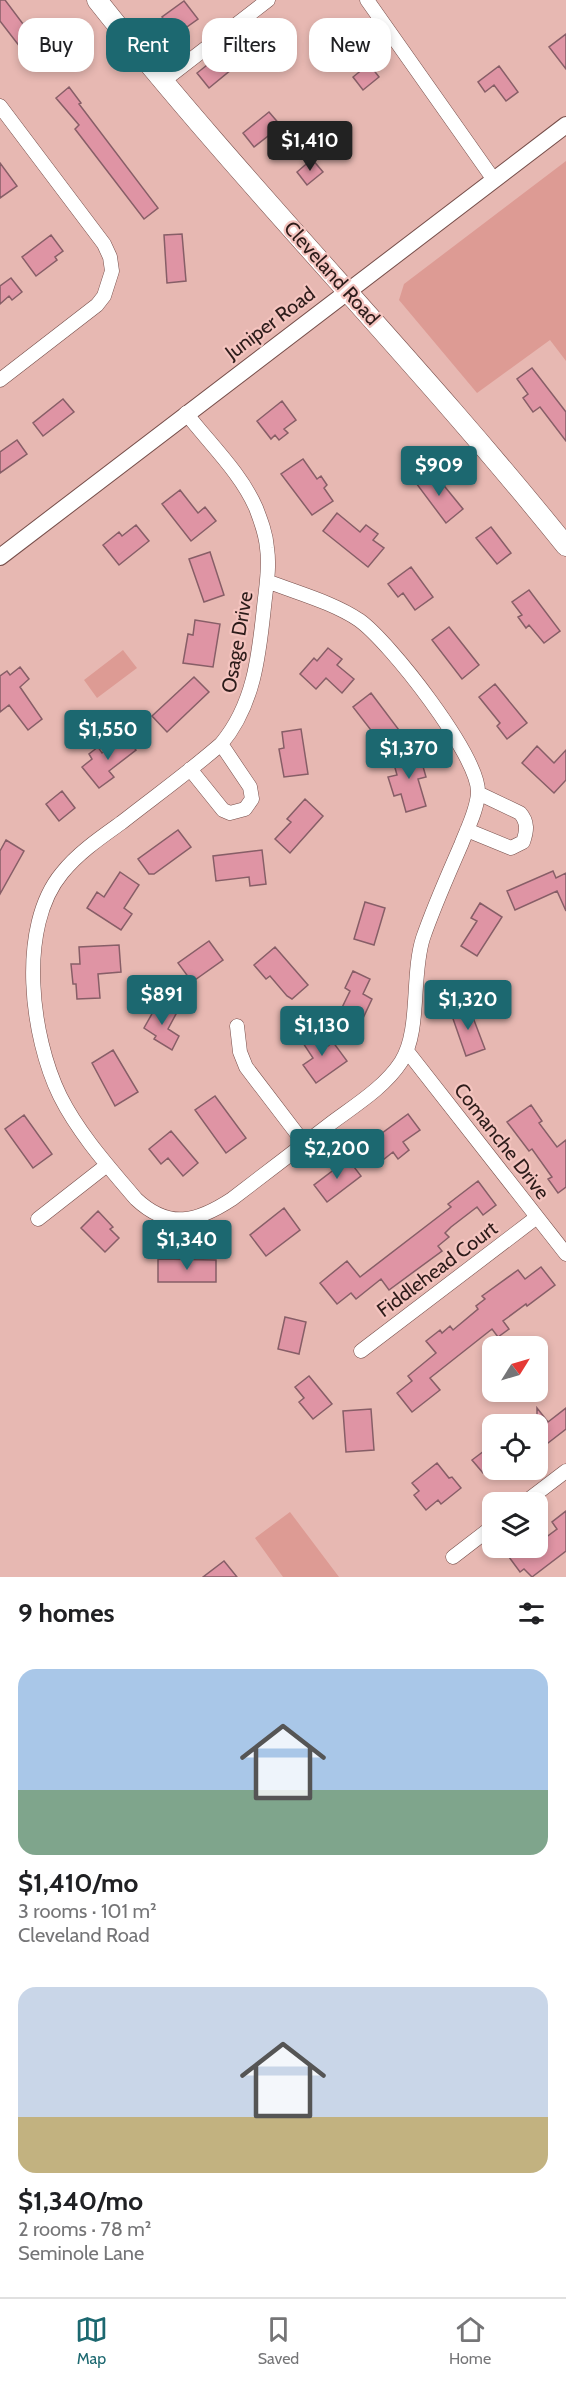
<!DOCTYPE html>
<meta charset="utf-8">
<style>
body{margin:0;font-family:Cabin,sans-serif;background:#f6f6f6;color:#202124;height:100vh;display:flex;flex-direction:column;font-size:22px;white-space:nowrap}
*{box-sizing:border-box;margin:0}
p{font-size:20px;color:#757577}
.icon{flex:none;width:33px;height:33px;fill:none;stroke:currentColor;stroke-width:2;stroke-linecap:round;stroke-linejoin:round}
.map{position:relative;height:1577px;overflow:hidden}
.sheet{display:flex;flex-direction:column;background:#fff;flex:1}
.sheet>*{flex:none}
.top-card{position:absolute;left:18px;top:18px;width:531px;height:54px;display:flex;gap:12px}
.needle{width:39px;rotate:53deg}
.fabs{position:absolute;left:482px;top:1336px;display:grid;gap:12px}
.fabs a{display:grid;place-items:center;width:66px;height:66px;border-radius:12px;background:#fff;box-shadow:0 3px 9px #0003;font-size:30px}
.price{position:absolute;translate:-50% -51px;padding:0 14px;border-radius:6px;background:#1c6870;color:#fff;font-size:20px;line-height:39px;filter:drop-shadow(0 2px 3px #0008)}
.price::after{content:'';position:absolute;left:50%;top:36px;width:18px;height:14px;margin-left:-9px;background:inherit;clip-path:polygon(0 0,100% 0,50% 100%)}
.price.current{background:#222;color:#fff}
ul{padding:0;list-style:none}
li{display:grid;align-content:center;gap:12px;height:318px;padding:0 18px}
li span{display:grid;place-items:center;height:186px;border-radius:18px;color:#555}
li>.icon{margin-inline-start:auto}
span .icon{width:108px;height:108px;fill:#fffc;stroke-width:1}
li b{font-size:26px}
h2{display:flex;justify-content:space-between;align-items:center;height:72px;padding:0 18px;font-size:26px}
.chip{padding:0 21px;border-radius:18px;background:#fff;box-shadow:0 3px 9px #0003;font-size:21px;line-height:54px}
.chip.current{background:#1c6870;color:#fff}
.menu{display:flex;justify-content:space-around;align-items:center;height:84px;border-top:2px solid #e0e0e0;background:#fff;font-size:16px;color:#757577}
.menu a{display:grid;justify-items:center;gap:3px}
.menu .current{color:#1c6870}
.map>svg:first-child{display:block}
.green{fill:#dd9b94}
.building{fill:#df94a4;stroke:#875e67;stroke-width:1.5}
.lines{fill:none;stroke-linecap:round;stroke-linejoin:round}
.minor-casing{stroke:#764e4a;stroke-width:15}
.tertiary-casing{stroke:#764e4a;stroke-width:18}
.secondary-casing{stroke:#764e4a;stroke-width:21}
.minor{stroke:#fff;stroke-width:14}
.tertiary{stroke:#fff;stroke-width:16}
.secondary{stroke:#fff;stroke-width:20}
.labels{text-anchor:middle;stroke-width:4.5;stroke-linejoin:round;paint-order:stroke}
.street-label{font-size:20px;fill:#2d1c1a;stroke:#f4c4bf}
</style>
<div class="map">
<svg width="566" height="1577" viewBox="0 0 566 1577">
<rect width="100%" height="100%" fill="#e7b8b2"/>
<path class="green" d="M566,161V361L550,340L477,393L399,300L404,284Z
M123,650L137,668L97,698L84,680Z
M290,1512L339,1577H283L255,1538Z"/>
<path class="building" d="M0,0H5L23,24L26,22L37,37L41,33L49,44L45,47L52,57L37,69L0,21Z
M184,1L198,19L184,29L180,24L172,30L162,17Z
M566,34V69L549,47Z
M221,54L232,69L209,88L197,73Z
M369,64L379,77L363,90L353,77Z
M499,66L518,92L506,101L494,85L485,92L478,82Z
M69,87L81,103L79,104L158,208L144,219L75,129L79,125L56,98Z
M269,112L281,126L254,147L243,133Z
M312,159L323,172L307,185L297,172Z
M0,163L17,186L0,198Z
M182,234L186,281L167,283L164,235Z
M51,235L63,251L55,257L57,260L36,276L22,257Z
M11,278L22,292L12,300L9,296L0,304V286Z
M532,368L566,412V441L540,407L533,412L523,398L528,394L517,379Z
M63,399L74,412L43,436L33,423Z
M282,401L296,420L284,429L288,433L279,440L275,435L271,439L257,421Z
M17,440L27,454L0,473V452Z
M303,459L317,479L321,476L327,485L324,488L333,501L312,515L281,474Z
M432,471L463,509L446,523L416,483Z
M180,490L198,513L205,507L216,521L191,541L162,504Z
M337,513L360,532L366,525L378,534L373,540L384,548L368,567L323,531Z
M136,525L149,541L119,565L103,545L119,532L122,536Z
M491,527L511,553L497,564L476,538Z
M210,552L224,595L204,602L189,559Z
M411,567L433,597L415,610L403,593L398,597L388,584Z
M529,590L560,631L544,643L529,625L526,628L518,617L522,615L512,602Z
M195,620L220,624L213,667L183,663L188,634L193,635Z
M449,627L479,665L462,679L432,640Z
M328,648L342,659L337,665L354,679L342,693L326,678L316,689L300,674L314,658L317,661Z
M20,667L29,679L20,687L42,719L28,730L9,705L0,712V676L7,671L10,675Z
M194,677L209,692L167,732L152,716Z
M495,684L527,723L507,739L497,726L500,723L479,697Z
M371,693L402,734L384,747L353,707Z
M301,729L308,774L284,777L279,749L284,748L282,732Z
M124,735L136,750L109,771L114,777L99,788L82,767L92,759L89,754L98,747L102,753Z
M537,746L554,763L566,750V780L554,793L522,763Z
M418,749L426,777L418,779L426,806L406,812L401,794L394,796L388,777L397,775L392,757Z
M62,791L75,808L59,821L46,804Z
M305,799L323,816L290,853L275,839L291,822L287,819Z
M178,830L191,847L154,874H149L138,859Z
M6,840L24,851L0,894V851Z
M262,850L266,884L250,886L249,877L216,881L213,856Z
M553,871L556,878L566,873V911L557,891L515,910L507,891Z
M120,872L139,885L124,908L132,914L121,930L87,908L97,892L104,897Z
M365,902L385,908L374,945L354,939Z
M480,903L502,917L477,956L461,946L477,921L471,918Z
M209,941L223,960L192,982L178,963Z
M119,945L121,972L98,974L100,998L77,999L76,984H73L71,964H80L79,947Z
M275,947L308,985L292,999L287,996L270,976L266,979L254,965Z
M353,971L370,979L363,994L372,999L357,1031L336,1020L350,991L345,988Z
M158,1003L176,1014L168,1029L179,1036L172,1050L154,1039L156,1036L144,1028Z
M469,1007L485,1049L466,1056L451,1013Z
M313,1031H317L328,1046L333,1042L347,1061L316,1083L303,1065L313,1058L301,1040Z
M113,1050L138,1092L115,1106L92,1063Z
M215,1096L246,1138L226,1153L195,1110Z
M531,1105L542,1121L539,1123L557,1147L566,1140V1187L558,1193L548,1179L552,1177L532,1149L529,1151L507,1122Z
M408,1114L420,1130L403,1142L409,1150L398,1159L393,1152L383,1160L370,1142Z
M24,1115L52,1154L33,1168L5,1129Z
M171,1131L198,1163L183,1176L168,1158L161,1164L149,1149Z
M348,1159L361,1176L327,1202L314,1185Z
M478,1181L496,1205L483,1215L477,1207L451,1227L445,1233L449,1237L438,1246L442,1251L389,1290L381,1279L356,1299L351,1293L337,1304L320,1283L347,1261L360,1277L451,1207L448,1204Z
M284,1208L300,1230L266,1256L250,1235Z
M98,1211L113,1227L110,1229L119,1238L105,1252L81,1228Z
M158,1259L216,1260V1282H158Z
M541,1267L555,1285L527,1306L526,1304L503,1321L509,1329L498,1337L492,1329L430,1378L440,1390L412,1412L397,1393L412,1381L408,1376L436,1353L426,1341L440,1330L442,1333L450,1326L453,1330L478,1309L476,1306L485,1299L482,1296L518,1270L525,1279Z
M285,1317L306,1322L299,1354L278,1349Z
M309,1376L332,1404L313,1419L299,1402L304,1398L295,1387Z
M537,1408L548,1422L566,1408V1429L548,1443L545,1439L537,1446Z
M371,1409L374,1450L346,1452L343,1411Z
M492,1445V1466L483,1473L472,1460Z
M437,1463L449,1478L452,1477L461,1488L441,1504L438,1500L426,1510L414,1495L419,1491L412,1483Z
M566,1511V1551L532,1577L524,1569L520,1572L509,1557L520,1548H537V1544L557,1529L552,1522Z
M224,1561L237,1577H203Z"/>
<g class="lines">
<defs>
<path id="minor" d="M367,0L494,180
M162,82L268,0
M0,106L104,244L110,257L112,271L104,296L97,305L0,380
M186,413C209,443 241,473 256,508C261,521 266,534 267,548C270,568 266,587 264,607C259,655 254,705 221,744C189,772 154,797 121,823C100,838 78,853 62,873C17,927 31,1037 60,1096C79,1134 109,1167 136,1199C169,1230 197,1222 232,1199C265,1174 297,1149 330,1124C354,1106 384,1088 401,1062C421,1031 411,975 423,938C434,906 448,875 461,845C467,829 477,811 478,793C480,757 389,641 359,620C332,602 297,593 267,581
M190,769L223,810L230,813L245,809L252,799L250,787L221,744
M467,830L511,848L523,842C527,831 528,822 520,813L478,793
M237,1026L240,1052L246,1067L304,1143
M407,1051L566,1254
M38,1219L107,1165
M361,1351L537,1217
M524,1503L566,1471
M453,1557L492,1527"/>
<path id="tertiary" d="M0,557L566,125"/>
<path id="secondary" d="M97,0C246,188 416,359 566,546"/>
</defs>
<use href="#minor" class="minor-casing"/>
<use href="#tertiary" class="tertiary-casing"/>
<use href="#secondary" class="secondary-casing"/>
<use href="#minor" class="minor"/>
<use href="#tertiary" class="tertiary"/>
<use href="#secondary" class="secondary"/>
</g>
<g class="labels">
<g class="street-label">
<text transform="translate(332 273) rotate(48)" y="7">Cleveland Road</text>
<text transform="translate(270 323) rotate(-37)" y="7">Juniper Road</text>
<text transform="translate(237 642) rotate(-80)" y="7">Osage Drive</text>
<text transform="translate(502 1141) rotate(52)" y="7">Comanche Drive</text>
<text transform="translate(437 1269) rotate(-37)" y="7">Fiddlehead Court</text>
</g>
</g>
</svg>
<div class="fabs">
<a><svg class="needle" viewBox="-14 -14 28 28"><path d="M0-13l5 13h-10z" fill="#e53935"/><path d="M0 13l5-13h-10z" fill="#757577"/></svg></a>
<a><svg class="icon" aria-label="locate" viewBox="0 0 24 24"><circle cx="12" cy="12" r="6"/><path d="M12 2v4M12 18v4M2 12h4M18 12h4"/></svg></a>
<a><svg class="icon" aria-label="layers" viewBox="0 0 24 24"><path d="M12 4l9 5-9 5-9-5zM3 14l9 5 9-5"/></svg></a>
</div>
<b class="price current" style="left:310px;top:172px">$1,410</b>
<b class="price" style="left:439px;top:497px">$909</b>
<b class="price" style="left:108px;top:761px">$1,550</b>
<b class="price" style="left:409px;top:780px">$1,370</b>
<b class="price" style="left:162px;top:1026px">$891</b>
<b class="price" style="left:468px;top:1031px">$1,320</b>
<b class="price" style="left:322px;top:1057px">$1,130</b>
<b class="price" style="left:337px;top:1180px">$2,200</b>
<b class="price" style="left:187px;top:1271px">$1,340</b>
<div class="top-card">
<a class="chip">Buy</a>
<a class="chip current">Rent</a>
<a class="chip">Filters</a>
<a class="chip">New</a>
</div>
</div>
<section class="sheet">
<h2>9 homes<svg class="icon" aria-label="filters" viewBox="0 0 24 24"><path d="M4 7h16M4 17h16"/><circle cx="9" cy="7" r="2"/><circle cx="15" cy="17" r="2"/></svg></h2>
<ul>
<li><span style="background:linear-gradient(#a9c7e8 65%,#7fa58c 0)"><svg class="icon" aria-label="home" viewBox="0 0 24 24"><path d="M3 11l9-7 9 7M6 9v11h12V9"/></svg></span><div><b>$1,410/mo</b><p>3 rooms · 101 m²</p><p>Cleveland Road</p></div></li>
<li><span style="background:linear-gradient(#c9d6e8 70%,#c2b280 0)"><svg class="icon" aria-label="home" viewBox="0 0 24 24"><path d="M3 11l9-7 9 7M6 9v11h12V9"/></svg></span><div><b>$1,340/mo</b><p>2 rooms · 78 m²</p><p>Seminole Lane</p></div></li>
</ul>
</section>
<nav class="menu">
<a class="current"><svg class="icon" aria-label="map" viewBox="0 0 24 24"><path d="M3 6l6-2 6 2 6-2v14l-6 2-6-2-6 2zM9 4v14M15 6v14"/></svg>Map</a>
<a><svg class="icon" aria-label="saved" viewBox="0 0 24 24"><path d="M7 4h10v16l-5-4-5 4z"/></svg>Saved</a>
<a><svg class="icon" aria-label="home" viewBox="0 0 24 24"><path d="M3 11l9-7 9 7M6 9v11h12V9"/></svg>Home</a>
</nav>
